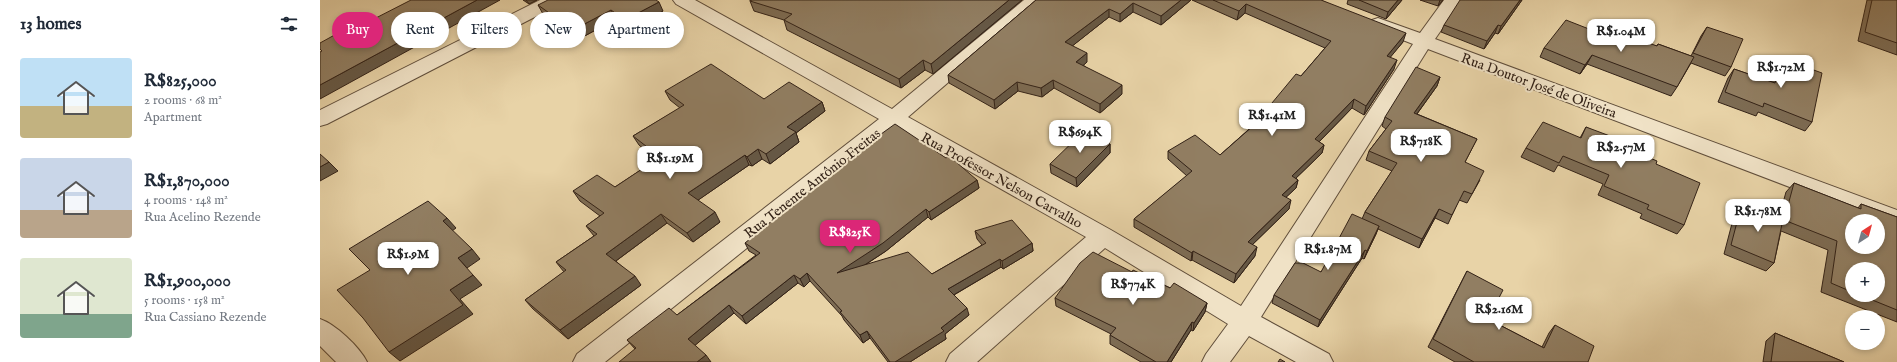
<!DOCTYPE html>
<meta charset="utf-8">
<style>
body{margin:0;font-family:"IM FELL English",serif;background:#f6f6f7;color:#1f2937;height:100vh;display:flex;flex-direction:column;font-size:15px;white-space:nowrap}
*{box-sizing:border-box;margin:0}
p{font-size:13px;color:#747a83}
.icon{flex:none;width:22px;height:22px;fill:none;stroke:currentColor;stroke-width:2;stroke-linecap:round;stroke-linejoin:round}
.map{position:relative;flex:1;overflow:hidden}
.side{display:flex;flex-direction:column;background:#fff;width:320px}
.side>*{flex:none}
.banner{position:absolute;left:12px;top:12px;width:380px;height:36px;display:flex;gap:8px}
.needle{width:26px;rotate:36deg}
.fabs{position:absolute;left:1525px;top:214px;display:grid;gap:8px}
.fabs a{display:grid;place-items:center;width:40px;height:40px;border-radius:50%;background:#fff;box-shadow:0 2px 6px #0003;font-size:20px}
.price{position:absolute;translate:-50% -34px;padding:0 9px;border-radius:8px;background:#fff;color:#222;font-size:13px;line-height:26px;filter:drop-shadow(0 1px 2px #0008)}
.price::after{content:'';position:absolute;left:50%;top:24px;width:12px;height:9px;margin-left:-6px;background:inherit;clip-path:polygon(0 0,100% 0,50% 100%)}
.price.selected{background:#db2777;color:#fff}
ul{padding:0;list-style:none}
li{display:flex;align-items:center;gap:12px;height:100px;padding:0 20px}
li span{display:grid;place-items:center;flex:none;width:112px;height:80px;border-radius:4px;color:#555}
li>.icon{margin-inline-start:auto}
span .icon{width:48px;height:48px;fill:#fffc;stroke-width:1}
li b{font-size:17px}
h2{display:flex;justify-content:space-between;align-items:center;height:48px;padding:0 20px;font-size:17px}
.tag{padding:0 14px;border-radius:18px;background:#fff;box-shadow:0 2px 6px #0003;font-size:14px;line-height:36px}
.tag.selected{background:#db2777;color:#fff}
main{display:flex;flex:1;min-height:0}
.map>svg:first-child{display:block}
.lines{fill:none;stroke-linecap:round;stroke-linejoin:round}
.minor-casing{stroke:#604e3b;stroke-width:2}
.minor{fill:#f0e2c6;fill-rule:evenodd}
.wall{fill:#7d6c54;stroke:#332217;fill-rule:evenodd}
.shaded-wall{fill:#665845;stroke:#332217}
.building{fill:#917e62;stroke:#332217;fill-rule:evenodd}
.labels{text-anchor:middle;stroke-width:4;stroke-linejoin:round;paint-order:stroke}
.street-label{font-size:14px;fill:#332217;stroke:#f0e2c6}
</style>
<main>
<section class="side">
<h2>13 homes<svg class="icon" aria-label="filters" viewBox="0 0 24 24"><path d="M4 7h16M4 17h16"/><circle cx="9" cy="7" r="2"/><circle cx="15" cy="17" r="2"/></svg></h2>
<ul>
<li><span style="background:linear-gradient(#bfe0f5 60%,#c2b280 0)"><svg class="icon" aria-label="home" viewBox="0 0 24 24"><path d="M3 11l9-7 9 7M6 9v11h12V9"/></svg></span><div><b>R$825,000</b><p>2 rooms · 68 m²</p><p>Apartment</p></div></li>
<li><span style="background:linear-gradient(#c9d6e8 65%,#b9a48a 0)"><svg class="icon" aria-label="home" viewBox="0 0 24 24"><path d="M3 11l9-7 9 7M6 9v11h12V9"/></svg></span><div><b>R$1,870,000</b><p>4 rooms · 148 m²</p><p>Rua Acelino Rezende</p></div></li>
<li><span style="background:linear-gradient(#dfe7d0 70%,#7fa58c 0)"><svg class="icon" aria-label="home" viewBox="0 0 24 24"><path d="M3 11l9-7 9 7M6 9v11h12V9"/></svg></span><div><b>R$1,900,000</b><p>5 rooms · 158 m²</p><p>Rua Cassiano Rezende</p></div></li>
</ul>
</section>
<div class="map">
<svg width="1577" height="362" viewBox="0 0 1577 362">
<rect width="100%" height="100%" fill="#e8d3a7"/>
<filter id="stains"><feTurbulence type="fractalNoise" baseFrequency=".005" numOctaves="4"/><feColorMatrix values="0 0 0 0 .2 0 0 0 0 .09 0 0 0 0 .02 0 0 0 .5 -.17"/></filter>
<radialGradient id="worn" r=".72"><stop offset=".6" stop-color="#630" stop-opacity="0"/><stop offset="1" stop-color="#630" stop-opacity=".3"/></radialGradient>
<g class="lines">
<defs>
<path id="minor" d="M220,0H243L240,4L7,124L0,126V110Z
M353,0H375L572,109L704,0H724L588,117L791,230L921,306L1093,44L1052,28L1049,24L1052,20L1058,18L1100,33L1124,0H1142L1115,39L1577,210V228L1108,49L941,317L1009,354L1013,362H976L929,336L910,362H882L886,354L908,324L785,248L657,362H626L630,354L766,237L575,129L285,362H253L257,354L559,119L356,4Z
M0,319C15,324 40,347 47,362H16L0,346Z"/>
</defs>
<use href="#minor" class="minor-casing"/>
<use href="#minor" class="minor"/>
</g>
<path class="wall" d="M203,0H217L209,4Z
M430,0H702L613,74L605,70L581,88L467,30L464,20L434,11L430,1Z
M716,0H871L841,25L813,12L800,22L789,17L752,46L767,62L763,65L802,94L780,113L734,88L722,97L698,91L675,109L629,83L628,75Z
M872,0H1001L1083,42L1070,57L1074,69L1044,115L1032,108L999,142L1004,145L1002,153L976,178L978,180L976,188L966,197L969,209L932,245L935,256L914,283L872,260L871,261L814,227V219L867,176L848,159V151L900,155L946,114L947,109L981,76L1005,48L925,13L917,20Z
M1028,0H1082L1066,19L1027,4Z
M1100,0H1123L1118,6Z
M1202,0L1178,34L1175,33L1164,49L1121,32L1124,25Z
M1547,0H1577V55L1538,41Z
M218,5L343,11L309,29L296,19L259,39L223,14Z
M1387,27L1411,67L1405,76L1371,63L1357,87L1351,96L1267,64L1260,74L1220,57L1224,48L1297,40L1337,46L1338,44L1371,56L1381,36Z
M1463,59L1492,122L1485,131L1438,112L1436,116L1398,102L1408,78L1414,69L1451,82L1456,68Z
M1120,77L1117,86L1097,114L1157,139L1145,162L1160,180L1147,203L1139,200L1128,224L1115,218L1099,248L1058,229L1056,234L1044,259L1042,258L998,327L952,303L954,295L1001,272L1042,219L1045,212L1072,171L1046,160L1049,151L1066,129L1062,126L1065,117Z
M345,91L444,99L502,102L505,111L476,133L479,142L450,164L442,159L432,166L429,165L378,200L400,222L373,242L347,223L296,261L321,285L248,339L213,309L205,300L244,272L236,262L274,236L266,226L280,216L260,201L253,191L295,187L336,160L319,145L313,136L360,108L350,100Z
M1266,127L1336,164L1364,225L1357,234L1320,218L1322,214L1278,195L1283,184L1238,165L1234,172L1201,157L1206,148L1260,138Z
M790,144V153L757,187L731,173L730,164Z
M657,180L659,188L611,220L608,217L566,251L545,265L612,274L662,245L657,239L655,231L712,243L713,251L683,269L681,267L634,295L649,315L625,334L626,339L590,362H568L550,338L543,343L524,320L522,316L490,281L484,287L478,283L426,324L414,313L375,345L315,349L307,340L357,315L436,255L429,251L425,243Z
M1474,183L1538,208L1541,204L1577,217V322L1501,292L1508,250L1461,231L1454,263L1446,271L1404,254L1415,212L1422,203L1459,217L1466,192ZM1532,269L1558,295H1532Z
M1147,271L1168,319L1222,347L1229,333L1235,325L1268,362H1135L1108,347Z
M812,272L887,303L885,312L873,331L871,330L851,362H821L790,344V335L791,334L736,306L735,298Z
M1455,333L1524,362H1443L1446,341Z"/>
<path class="shaded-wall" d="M157,0H180L0,99V85Z
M206,0H217L209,4Z
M689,0H702L613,74L611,64Z
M861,0H871L841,25V16Z
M1078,0H1082L1066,19L1068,12Z
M1120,0H1123L1118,6Z
M1200,0H1202L1178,34L1181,26Z
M339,2L343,11L309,29L305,20Z
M813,3V12L800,22V14Z
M926,4L925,13L917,20L919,11Z
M789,9V17L746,51L745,42Z
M291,10L296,19L259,39L253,30Z
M1178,25L1175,33L1164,49L1167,41Z
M1086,33L1083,42L1064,65L1067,56Z
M767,53V62L757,71L756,62Z
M1272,55L1267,64L1260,74L1265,65Z
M603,60L605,70L581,88L579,79Z
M1077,60L1074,69L1044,115L1046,106Z
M1120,77L1117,86L1091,122L1094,113Z
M733,80L734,88L722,97L721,88Z
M697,82L698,91L675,109L674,100Z
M802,85V94L780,113V104Z
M1034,99L1032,108L993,148L995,139Z
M502,102L505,111L476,133L479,142L450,164L446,154L467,127Z
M790,144V153L757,187L756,178Z
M1004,145L1002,153L969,185L972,176Z
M438,149L442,159L432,166L427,157Z
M425,155L429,165L374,203L368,193Z
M9,162L18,171L0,181V167Z
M657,180L659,188L611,220L609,212Z
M978,180L976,188L960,203L962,195Z
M971,200L969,209L926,251L928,242Z
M606,209L608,217L566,251L520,281L517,273Z
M1119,209L1115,218L1099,248L1102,239Z
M395,212L400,222L373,242L367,233Z
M341,214L347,223L293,263L286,254Z
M127,218L136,228L132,231L123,221Z
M1059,226L1056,234L1044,259L1047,251Z
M712,243L713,251L683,269L682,261Z
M937,247L935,256L914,283L916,274Z
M152,249L160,259L147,268L138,258Z
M1045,250L1042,258L998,327L1000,320Z
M873,251L872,260L871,261L872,253Z
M680,259L681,267L630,297L628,289Z
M487,273L490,281L484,287L480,279Z
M153,275L162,285L140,299L153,314L80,361L69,352L130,290Z
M474,275L478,283L426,324L422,316Z
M315,276L321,285L248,339L240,330Z
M887,303L885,312L873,331L874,323Z
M409,305L414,313L373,347L368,339Z
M647,308L649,315L625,334L626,339L590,362H575L621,328Z
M872,322L871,330L851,362H847Z
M547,331L550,338L543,343L540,335Z
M386,355L391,362H377Z"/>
<path class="building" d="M91,0H157L0,85V52L2,51L0,49V43L20,32L47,19L50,21Z
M228,0H336L339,2L305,20L291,10L253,30L218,5Z
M432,0H689L611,64L603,60L579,79L464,20L472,14L430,1Z
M716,0H861L841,16L813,3L800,14L789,9L745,42L767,53L756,62L802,85L780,104L733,80L721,88L697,82L674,100L628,75Z
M893,0H1001L1086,33L1067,56L1077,60L1046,106L1034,99L995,139L1004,145L972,176L978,180L962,195L971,200L928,242L937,247L916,274L873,251L872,253L814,219L872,171L848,151L875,135L900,155L950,111L947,109L976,74L981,76L1011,41L926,4L919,11Z
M1039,0H1078L1068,12Z
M1140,0H1200L1181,26L1178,25L1167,41L1124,25Z
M1552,0H1577V43L1545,32Z
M1246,20L1297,40L1301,33L1337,46L1338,44L1374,57L1357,87L1272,55L1265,65L1224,48Z
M1387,27L1423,39L1411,67L1373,53Z
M1463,59L1502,73L1492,122L1444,103L1443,107L1405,92L1414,69L1455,83Z
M391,64L444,99L469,82L502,102L467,127L476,132L446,154L438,149L427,157L425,155L368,193L395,212L367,233L341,214L286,254L315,276L240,330L205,300L246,270L236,262L277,234L266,226L284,213L253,191L277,175L295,187L340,157L313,136L364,105L345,91Z
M1096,67L1120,77L1094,113L1157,139L1145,162L1164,171L1152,194L1144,191L1132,215L1119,209L1102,239L1045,212L1077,163L1049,151L1072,121L1065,117Z
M1223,122L1261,138L1266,127L1298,139L1297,144L1337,161L1336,164L1380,183L1364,225L1327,209L1329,205L1284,186L1289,175L1243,156L1239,163L1206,148Z
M575,124L626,158L629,156L657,180L609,212L606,209L563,243L517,273L588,252L612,274L666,243L655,231L692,220L712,243L682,261L680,259L628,289L647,308L621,328L624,331L575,362H570L547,331L540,335L520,312L522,311L487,273L480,279L474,275L422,316L409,305L368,339L386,355L377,362H299L316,348L307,340L349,308L357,315L440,253L425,243L532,155Z
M764,131L790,144L756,178L730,164Z
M0,154L9,162L0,167Z
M1474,183L1541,209V204L1577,217V310L1540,295H1558V269H1532V292L1511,283L1517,241L1464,220ZM1532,221H1558V247H1532Z
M108,201L127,218L123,221L152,249L138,258L153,275L130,290L143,305L69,352L43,318L17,290L50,270L29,249Z
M1422,203L1463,219L1454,263L1411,245Z
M1032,214L1059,226L1047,251L1045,250L1000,320L954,295L975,263H983L1001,272Z
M773,252L812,272L813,270L850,288L854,283L887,303L874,323L872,322L847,362H836L790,335L796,328L735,298L760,263Z
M1147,271L1183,290L1168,319L1224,348L1235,325L1274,346L1268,362H1154L1113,339Z
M1455,333L1524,362H1451Z
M960,359L965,362H958Z"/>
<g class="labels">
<g class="street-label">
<text transform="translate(1219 85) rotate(20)" y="5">Rua Doutor José de Oliveira</text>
<text transform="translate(682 180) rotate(29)" y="5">Rua Professor Nelson Carvalho</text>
<text transform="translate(492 183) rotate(-38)" y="5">Rua Tenente Antônio Freitas</text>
</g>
</g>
<rect width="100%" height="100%" filter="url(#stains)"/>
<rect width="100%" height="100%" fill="url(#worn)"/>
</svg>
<div class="fabs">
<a><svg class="needle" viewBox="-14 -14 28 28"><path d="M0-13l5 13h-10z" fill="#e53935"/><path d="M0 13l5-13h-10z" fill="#747a83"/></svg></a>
<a>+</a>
<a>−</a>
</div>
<b class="price" style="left:1301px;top:53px">R$1.04M</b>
<b class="price" style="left:1461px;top:89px">R$1.72M</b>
<b class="price" style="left:952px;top:137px">R$1.41M</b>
<b class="price" style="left:760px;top:154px">R$694K</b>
<b class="price" style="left:1101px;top:163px">R$718K</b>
<b class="price" style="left:1301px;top:169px">R$2.57M</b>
<b class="price" style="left:350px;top:180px">R$1.19M</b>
<b class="price" style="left:1438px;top:233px">R$1.78M</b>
<b class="price selected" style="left:530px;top:254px">R$825K</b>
<b class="price" style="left:1008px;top:271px">R$1.87M</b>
<b class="price" style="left:88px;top:276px">R$1.9M</b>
<b class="price" style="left:813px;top:306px">R$774K</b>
<b class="price" style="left:1179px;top:331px">R$2.16M</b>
<div class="banner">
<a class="tag selected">Buy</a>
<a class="tag">Rent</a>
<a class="tag">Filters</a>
<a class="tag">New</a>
<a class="tag">Apartment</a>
</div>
</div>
</main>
